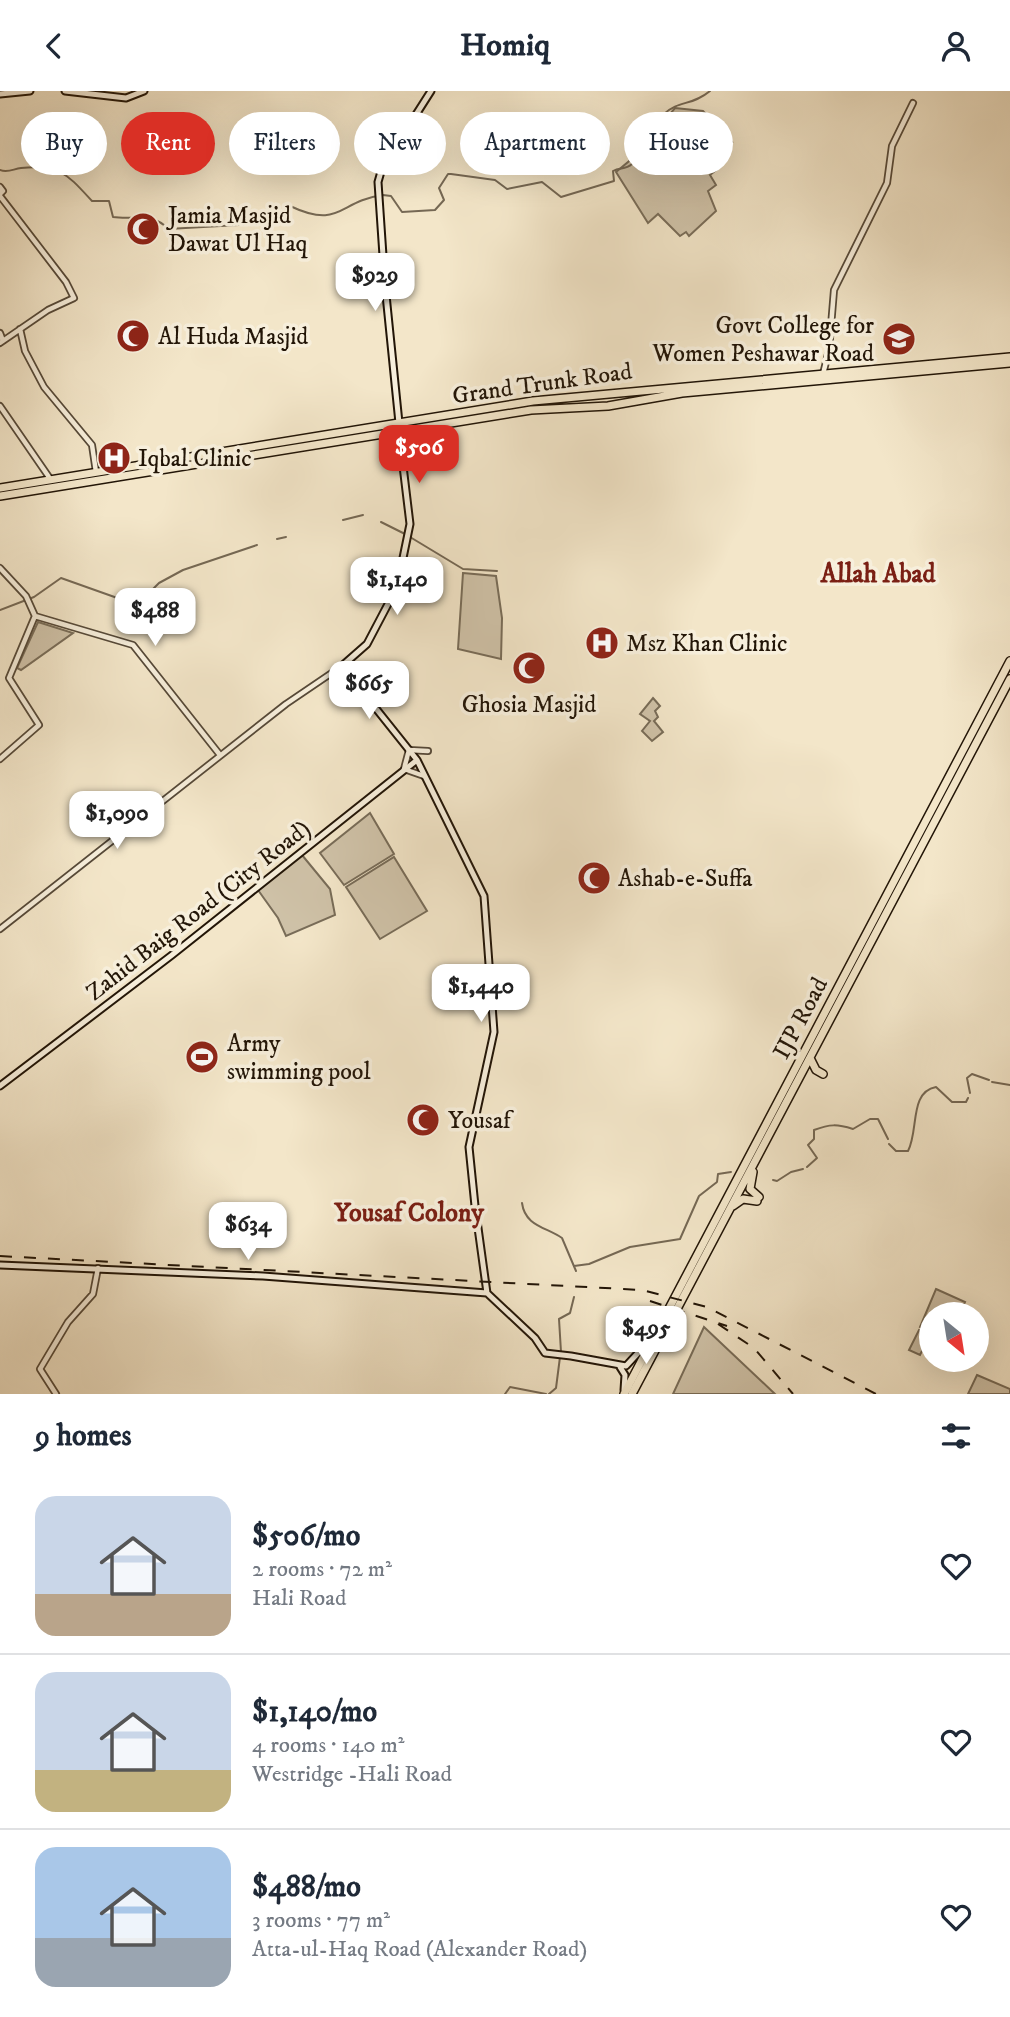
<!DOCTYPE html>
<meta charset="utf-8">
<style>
body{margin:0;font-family:"IM FELL DW Pica",serif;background:#f6f6f7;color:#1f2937;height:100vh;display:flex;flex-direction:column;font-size:26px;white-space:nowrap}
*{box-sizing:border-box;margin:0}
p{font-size:23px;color:#747a83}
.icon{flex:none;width:38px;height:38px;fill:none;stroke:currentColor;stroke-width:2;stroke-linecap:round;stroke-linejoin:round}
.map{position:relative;height:1303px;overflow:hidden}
.side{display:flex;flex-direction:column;background:#fff;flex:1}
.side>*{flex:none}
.hud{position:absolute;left:21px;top:21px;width:970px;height:63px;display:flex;gap:14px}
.needle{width:46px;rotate:150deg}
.tools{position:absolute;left:919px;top:1211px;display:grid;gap:14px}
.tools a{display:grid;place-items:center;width:70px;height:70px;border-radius:50%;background:#fff;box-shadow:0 7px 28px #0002;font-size:35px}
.price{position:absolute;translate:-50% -60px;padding:0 16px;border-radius:14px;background:#fff;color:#222;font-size:23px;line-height:46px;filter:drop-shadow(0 2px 4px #0008)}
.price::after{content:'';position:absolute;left:50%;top:42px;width:21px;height:16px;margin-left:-10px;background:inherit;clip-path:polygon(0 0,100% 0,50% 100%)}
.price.current{background:#d93025;color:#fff}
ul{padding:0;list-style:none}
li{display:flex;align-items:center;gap:21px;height:175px;padding:0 35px}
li+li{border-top:2px solid #e0e1e3}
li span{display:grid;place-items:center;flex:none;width:196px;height:140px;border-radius:21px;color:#555}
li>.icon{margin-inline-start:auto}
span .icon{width:84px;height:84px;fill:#fffc;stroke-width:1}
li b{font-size:30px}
h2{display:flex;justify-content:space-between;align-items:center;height:84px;padding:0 35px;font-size:30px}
.chip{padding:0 24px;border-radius:32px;background:#fff;box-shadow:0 7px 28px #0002;font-size:24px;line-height:63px}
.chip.current{background:#d93025;color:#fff}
header{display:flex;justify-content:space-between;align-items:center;height:91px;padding:0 35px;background:#fff;font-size:32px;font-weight:700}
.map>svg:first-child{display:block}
.green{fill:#cfc2a8;stroke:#786c58;stroke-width:2}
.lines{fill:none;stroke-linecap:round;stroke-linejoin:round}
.stream{stroke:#756854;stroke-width:2}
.tertiary-casing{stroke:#564938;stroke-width:8}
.secondary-casing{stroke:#221507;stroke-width:9}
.trunk-casing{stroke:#221507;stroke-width:10}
.tertiary{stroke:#f7efdc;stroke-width:4.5}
.secondary{stroke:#f7efdc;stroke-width:5}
.trunk{stroke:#f3e6c9;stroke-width:7}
.rail{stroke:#221507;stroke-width:2;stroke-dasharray:12 12;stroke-linecap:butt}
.labels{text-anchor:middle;stroke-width:7;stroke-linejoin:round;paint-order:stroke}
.poi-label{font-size:24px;fill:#221507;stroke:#f7efdc;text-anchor:start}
.street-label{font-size:24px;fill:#221507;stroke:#f7efdc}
.neighbourhood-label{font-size:26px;font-weight:bold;fill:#7a1f14;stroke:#f7efdc}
</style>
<header><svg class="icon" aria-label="back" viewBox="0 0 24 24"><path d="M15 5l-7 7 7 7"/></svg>Homiq<svg class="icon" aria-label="person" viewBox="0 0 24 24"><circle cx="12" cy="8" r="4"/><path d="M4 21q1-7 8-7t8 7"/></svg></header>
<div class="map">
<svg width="1010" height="1303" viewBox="0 0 1010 1303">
<rect width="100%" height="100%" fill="#f3e6c9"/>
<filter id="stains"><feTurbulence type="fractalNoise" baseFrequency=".00286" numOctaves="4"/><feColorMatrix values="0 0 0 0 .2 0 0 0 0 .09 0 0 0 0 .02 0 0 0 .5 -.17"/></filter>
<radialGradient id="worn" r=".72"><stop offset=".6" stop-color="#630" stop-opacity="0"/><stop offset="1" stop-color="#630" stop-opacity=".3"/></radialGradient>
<path class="green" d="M675,17L703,20L732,51L713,61L721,75L710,84L716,94L708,100L716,120L689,145L686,141L680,145L658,123L648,132L616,81L634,66Z
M463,482L496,485L502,527L501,568L458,558Z
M38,531L73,542L21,579L17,577Z
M653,607L660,615L655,620L658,626L654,630L663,641L652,650L642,640L650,630L640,623Z
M370,722L394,763L344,794L320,762Z
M302,764L330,798L335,824L286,845L278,827L258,799Z
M394,766L427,820L380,848L346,796Z
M936,1198L965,1211L959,1223H931V1241L920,1236Z
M704,1236L775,1303H673Z
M919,1239L930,1244L920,1264L909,1259Z
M977,1284L1010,1298V1303H968Z"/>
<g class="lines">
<path class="stream" d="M0,79C8,82 13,78 21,77C60,73 67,83 92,110H109L113,126C133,129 153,121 168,138L272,132L290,115C341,139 338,110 383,104L391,105L402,121L435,119L444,109L439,97L448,83H451L495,89L507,98L542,91L561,106L614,90L613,80C620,76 625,79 632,73C646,61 647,38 664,23C679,9 692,15 710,0
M343,429L363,424
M381,431L405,443
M410,446L463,478L497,480
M277,448L286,446
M0,519L34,506L61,487L137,514L159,492L183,479L257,454
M992,991L1010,994
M970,1002L967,987L972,983L989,989
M889,1053L896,1060H908C919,1039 909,1001 936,996L952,1011H966L968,1007
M807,1076L817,1067L808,1054L814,1048V1039C830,1033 837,1033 853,1038L870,1028H878L888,1048
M773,1089L777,1090L791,1081L803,1078
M522,1112C525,1135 546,1136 562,1147L576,1180
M574,1175L589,1173L630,1156L680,1148L699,1105L717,1091L718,1083L731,1081
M561,1261L559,1228L570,1222L574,1206
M505,1303L510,1296L546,1303
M549,1303L556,1297L560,1266"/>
<defs>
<path id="tertiary" d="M0,96L3,100L0,103
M0,105L66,191L74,207L48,219L0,252
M20,238L25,260L44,296L92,354L96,381
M0,242L3,250
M823,283L829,259L834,199L887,92L892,55L913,12
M0,315L51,389
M0,477L26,505L35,525L9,587L39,634L0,668
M35,525L133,554L220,664
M424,685L404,678L409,659L428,660
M0,838L286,613L342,575
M56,1303L40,1278L68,1231L93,1203L98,1177"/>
<path id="secondary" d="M65,0L126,7L144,0
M0,3L30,0
M399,332L385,194L378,91L382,77L431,0
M407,339L400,350L410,433L397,496L367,553L342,575L417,669L484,805L494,941L469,1056L475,1115L487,1202L535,1247L545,1262L571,1265
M0,995L172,864L417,669
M0,1174L263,1185L487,1202
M571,1265L626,1275L650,1249
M620,1276L625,1284L624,1299"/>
<path id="trunk" d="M221,365L247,362
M0,397L533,310L1010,266
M0,405L531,319L608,315L682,302L1010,272
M810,967L816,979L823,983
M753,1081L750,1098L759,1106
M733,1115L743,1108L757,1110
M624,1303L1010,570
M632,1303L1010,588"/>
</defs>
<use href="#tertiary" class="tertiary-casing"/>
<use href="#secondary" class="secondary-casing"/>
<use href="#trunk" class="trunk-casing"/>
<use href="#tertiary" class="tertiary"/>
<use href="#secondary" class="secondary"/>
<use href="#trunk" class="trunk"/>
<path class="rail" d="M0,1165L642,1199L707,1216L876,1303
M650,1210L727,1235
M718,1233L754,1257L793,1303"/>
</g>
<defs>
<symbol id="mosque-disc" viewBox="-11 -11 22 22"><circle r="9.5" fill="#8f2418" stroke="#f7efdc"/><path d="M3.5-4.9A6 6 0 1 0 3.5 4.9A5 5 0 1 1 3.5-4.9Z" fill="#fff"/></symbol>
<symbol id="university-disc" viewBox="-11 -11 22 22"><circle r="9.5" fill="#8f2418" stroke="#f7efdc"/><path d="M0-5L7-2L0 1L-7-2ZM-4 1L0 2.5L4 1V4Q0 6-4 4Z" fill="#fff"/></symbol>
<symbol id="hospital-disc" viewBox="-11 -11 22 22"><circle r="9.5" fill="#8f2418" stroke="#f7efdc"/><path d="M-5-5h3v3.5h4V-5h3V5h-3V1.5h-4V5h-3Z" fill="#fff"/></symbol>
<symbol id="stadium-disc" viewBox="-11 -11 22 22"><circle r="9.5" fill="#8f2418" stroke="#f7efdc"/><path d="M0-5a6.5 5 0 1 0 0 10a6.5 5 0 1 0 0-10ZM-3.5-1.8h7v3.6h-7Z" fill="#fff"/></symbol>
</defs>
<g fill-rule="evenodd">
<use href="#mosque-disc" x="124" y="119" width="38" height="38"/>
<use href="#mosque-disc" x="114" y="226" width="38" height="38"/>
<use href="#university-disc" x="880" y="229" width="38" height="38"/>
<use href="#hospital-disc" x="95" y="348" width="38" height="38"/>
<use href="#hospital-disc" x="583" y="533" width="38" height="38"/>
<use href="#mosque-disc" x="510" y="558" width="38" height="38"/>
<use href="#mosque-disc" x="575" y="768" width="38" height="38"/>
<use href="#stadium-disc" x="183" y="947" width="38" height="38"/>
<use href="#mosque-disc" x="404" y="1010" width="38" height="38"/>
</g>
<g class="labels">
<g class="poi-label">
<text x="168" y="132">Jamia Masjid<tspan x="168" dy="28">Dawat Ul Haq</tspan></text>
<text x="874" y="242" text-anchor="end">Govt College for<tspan x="874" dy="28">Women Peshawar Road</tspan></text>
<text x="158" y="253">Al Huda Masjid</text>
<text x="138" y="375">Iqbal Clinic</text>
<text x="626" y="560">Msz Khan Clinic</text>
<text x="529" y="621" text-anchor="middle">Ghosia Masjid</text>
<text x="618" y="795">Ashab-e-Suffa</text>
<text x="227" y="960">Army<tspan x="227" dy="28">swimming pool</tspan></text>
<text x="448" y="1037">Yousaf</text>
</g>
<g class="street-label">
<text transform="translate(542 292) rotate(-8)" y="8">Grand Trunk Road</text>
<text transform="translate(198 819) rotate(-38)" y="8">Zahid Baig Road (City Road)</text>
<text transform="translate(800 927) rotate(-62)" y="8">IJP Road</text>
</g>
<g class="neighbourhood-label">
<text x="878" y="491">Allah Abad</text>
<text x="409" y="1130">Yousaf Colony</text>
</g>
</g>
<rect width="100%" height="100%" filter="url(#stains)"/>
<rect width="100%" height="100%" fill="url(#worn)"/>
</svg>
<div class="tools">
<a><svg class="needle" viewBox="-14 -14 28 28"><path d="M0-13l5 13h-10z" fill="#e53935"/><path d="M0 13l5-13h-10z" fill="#747a83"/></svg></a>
</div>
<b class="price" style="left:375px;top:222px">$929</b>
<b class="price current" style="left:419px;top:394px">$506</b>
<b class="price" style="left:397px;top:526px">$1,140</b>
<b class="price" style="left:155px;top:557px">$488</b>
<b class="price" style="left:369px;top:630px">$665</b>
<b class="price" style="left:117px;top:760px">$1,090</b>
<b class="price" style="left:481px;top:933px">$1,440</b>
<b class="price" style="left:248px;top:1171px">$634</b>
<b class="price" style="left:646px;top:1275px">$495</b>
<div class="hud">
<a class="chip">Buy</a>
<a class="chip current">Rent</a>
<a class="chip">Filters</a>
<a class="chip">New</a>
<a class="chip">Apartment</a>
<a class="chip">House</a>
</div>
</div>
<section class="side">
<h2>9 homes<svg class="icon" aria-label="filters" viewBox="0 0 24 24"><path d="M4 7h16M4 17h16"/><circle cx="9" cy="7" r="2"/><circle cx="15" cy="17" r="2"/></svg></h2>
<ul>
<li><span style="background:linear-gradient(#c9d6e8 70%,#b9a48a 0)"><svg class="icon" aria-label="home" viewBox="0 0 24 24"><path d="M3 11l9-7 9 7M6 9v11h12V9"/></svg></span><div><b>$506/mo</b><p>2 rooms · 72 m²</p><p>Hali Road</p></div><svg class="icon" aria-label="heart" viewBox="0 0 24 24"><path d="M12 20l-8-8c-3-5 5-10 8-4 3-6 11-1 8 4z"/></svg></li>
<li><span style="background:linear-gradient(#c9d6e8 70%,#c2b280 0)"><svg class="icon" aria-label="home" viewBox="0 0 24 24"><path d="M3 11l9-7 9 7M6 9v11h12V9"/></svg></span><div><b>$1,140/mo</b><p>4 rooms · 140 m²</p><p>Westridge -Hali Road</p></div><svg class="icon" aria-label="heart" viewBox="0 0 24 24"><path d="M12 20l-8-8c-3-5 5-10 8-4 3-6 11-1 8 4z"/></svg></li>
<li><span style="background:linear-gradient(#a9c7e8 65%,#9aa5b1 0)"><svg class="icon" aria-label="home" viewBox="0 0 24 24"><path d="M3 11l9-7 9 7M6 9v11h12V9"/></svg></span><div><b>$488/mo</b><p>3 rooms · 77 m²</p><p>Atta-ul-Haq Road (Alexander Road)</p></div><svg class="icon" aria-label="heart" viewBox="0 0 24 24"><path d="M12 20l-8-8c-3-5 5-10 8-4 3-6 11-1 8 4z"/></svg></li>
</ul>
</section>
